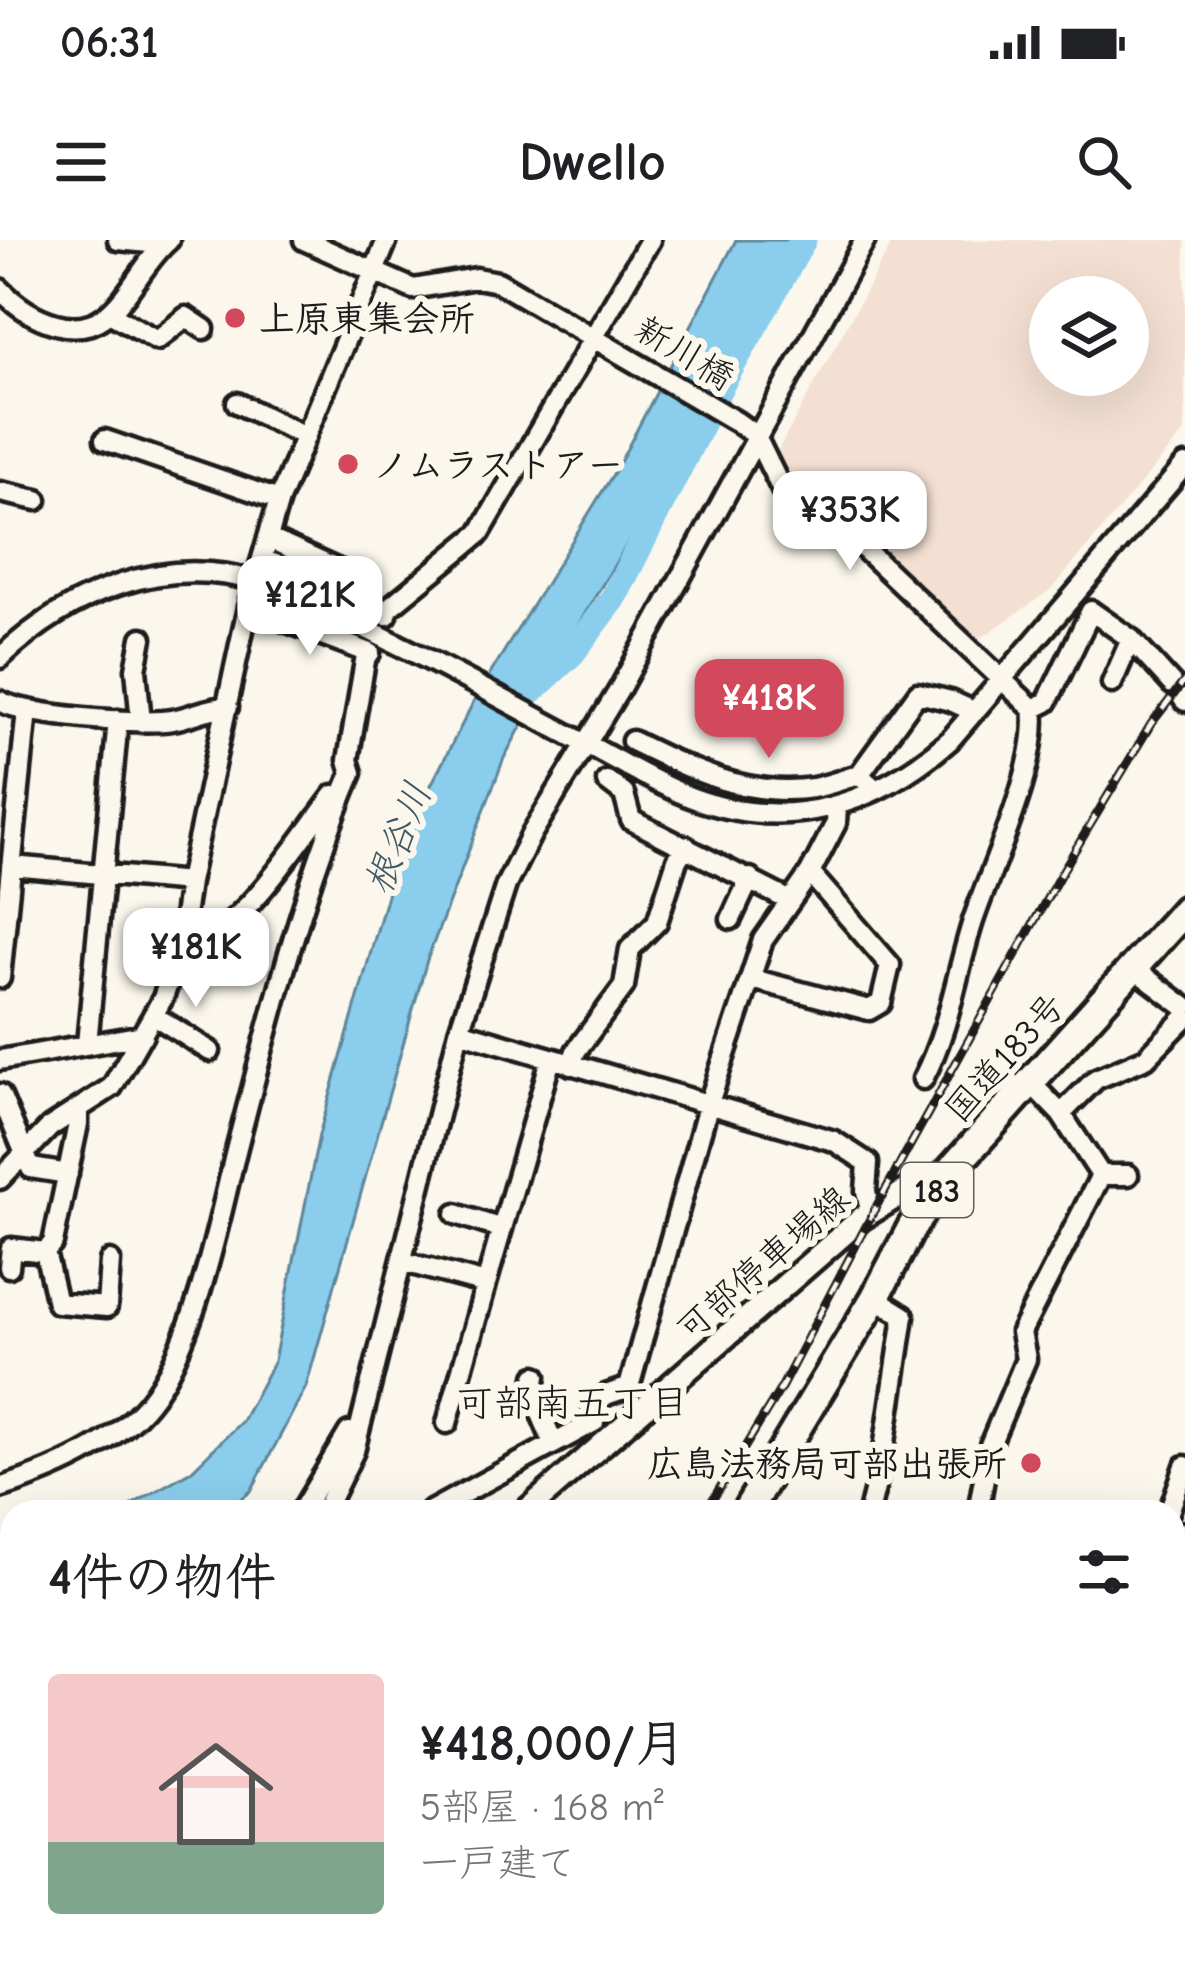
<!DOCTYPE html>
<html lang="ja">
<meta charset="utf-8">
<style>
body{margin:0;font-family:"Comic Neue","Klee One",sans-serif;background:#f6f6f6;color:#202124;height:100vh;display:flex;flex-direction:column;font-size:45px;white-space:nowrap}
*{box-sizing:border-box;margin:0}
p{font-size:39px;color:#757577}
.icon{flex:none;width:66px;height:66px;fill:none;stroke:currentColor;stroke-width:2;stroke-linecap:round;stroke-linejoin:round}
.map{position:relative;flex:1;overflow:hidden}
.panel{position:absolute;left:0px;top:1260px;width:1185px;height:471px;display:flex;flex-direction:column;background:#fff;border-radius:36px 36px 0 0;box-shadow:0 12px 48px #0002}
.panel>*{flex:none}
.fabs{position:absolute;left:1029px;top:36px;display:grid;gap:24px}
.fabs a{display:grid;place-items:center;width:120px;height:120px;border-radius:50%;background:#fff;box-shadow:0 12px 48px #0002;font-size:60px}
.price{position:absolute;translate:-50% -102px;padding:0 27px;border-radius:24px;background:#fff;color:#222;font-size:39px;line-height:78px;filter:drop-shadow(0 3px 6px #0008)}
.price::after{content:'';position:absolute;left:50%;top:72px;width:36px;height:27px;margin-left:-18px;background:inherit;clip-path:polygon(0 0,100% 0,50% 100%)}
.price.on{background:#d1495b;color:#fff}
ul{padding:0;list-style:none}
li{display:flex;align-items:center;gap:36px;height:300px;padding:0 48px}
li+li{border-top:3px solid #e0e0e0}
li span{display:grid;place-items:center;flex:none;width:336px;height:240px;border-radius:12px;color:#555}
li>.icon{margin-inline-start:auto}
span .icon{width:144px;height:144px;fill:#fffc;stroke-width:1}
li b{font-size:51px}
h2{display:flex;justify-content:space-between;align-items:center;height:144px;padding:0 48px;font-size:51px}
.status{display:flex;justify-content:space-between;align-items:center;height:84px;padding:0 60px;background:#fff;direction:ltr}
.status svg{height:33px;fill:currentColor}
header{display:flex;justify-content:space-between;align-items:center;height:156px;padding:0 48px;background:#fff;font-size:54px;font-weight:700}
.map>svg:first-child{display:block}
.built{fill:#f4e0d3;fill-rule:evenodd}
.water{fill:#8acdec;stroke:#5e8699;stroke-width:3}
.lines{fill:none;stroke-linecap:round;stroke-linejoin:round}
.river{stroke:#8acdec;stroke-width:27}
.minor-casing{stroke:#1c1c1c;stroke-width:27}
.major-casing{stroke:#1c1c1c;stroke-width:30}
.highway-casing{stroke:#1c1c1c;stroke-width:36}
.minor{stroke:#fbf7ec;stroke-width:18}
.major{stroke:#fbf7ec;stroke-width:21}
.highway{stroke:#fbf7ec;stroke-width:27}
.rail-casing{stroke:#1c1c1c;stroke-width:9}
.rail{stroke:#fbf7ec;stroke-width:4.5;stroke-dasharray:14;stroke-linecap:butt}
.poi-dot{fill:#d1495b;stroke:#fbf7ec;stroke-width:4.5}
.labels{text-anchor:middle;stroke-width:12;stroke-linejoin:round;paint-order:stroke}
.shield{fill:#fbf7ec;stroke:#5f5e5a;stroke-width:3}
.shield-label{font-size:33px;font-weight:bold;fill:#1c1c1c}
.poi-label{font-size:36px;font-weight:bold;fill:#1c1c1c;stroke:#fbf7ec;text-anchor:start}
.street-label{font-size:36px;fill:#1c1c1c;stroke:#fbf7ec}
.water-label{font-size:39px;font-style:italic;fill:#425a65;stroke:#fbf7ec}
.neighbourhood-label{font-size:39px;fill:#1c1c1c;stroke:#fbf7ec}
</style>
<div class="status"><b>06:31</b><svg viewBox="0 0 49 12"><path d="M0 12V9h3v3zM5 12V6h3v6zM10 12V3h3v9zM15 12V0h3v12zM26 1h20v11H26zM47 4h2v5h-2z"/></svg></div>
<header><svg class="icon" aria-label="menu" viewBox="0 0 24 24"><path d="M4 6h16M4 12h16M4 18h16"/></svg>Dwello<svg class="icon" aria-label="search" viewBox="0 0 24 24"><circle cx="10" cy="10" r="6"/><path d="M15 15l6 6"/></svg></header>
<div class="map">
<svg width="1185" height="1729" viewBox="0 0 1185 1729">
<rect width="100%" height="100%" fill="#fbf7ec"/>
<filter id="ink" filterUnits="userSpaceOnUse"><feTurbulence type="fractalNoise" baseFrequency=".00833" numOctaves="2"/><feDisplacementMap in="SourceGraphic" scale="24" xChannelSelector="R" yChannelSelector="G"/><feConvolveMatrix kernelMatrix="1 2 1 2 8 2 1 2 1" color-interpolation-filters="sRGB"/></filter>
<g filter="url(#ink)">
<path class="built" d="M894,0H1185V191L1052,349L981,398L967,392L861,296L806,265L791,244L778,210ZM1050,57H1128V135H1050Z"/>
<path class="water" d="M736,0H795L652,263L564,408L504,518L427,720L306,1147L251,1251L226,1272H119L191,1231L242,1181L274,1121L319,895L402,602L476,457L618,226Z"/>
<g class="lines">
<path class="river" d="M526,456L571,414L613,359L718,150L803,0"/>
<defs>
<path id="minor" d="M118,0L149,3L157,10
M304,0L413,49L476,38L498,42L737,182L755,195L786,258L803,274L860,305L1033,469C1041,522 991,627 973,681C955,737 951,784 923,839
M0,49C16,66 34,78 56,84C117,101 131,32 169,0
M111,74L157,100L186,77L204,89
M237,163L303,195
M105,200L279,260
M0,252L37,260
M270,299L341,331
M263,320L317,337L386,370L387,375
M248,367L370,413
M386,370L480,293L650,0
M0,418C69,353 162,313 258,342C307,358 353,382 399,405C465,437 528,474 592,507C624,524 656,544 690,557C787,594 875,566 950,500L1185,225
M1112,443L1131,399
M1183,459L1185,461
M0,461C25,476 141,485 172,480C191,477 209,467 228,467
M1033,469L1047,462L1091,371L1131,399L1172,444
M141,482L136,429L142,398
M632,501C689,529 747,558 813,548C829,545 844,539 859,535L876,550
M859,535L918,453L951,461L973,471
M607,541L624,554L631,580L790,661
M12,626L189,642
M731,679L750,638
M179,712C239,698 297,603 334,555
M1133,728L1185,767
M0,738L27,470
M752,739L869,770L881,763L890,725L810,633
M153,775L210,811
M459,791L834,901L868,923L866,951L870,971
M87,804L118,480
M0,820L143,795
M571,825L576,811L624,746L630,709L657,682L677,620L686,606
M1030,842L1061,874L1101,935H1128
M0,854L31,928L68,934
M1061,874L1096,839L1146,818L1185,778
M0,939L50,887L112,847L163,758L179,712L189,642L248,367L279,260L387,0
M456,974L502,989
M45,1012L57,1063L107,1067L110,1021
M404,1022L486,1044L551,819
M9,1027L11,1008L45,1012L53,1003L78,884V869
M536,1136L533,1155L553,1202
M447,1183L486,1044
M0,1248C50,1232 114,1205 148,1163C195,1106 219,979 237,907C270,780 301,653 352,533L348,520L366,415
M301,1272L349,1192
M324,1272L354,1211L459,791L506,645L532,593L619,450L865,0
M429,1272L594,1182L593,1165L606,1155L629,1147L708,866L763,700L810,633L836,583L837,567
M869,1272L883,1216L904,1076L875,1058
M978,1272L990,1205L1026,1119L1021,1092L1101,935
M1169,1272L1185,1226
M1173,1295L1185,1292
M1173,1365L1185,1374
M0,1440L12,1436
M1173,1481L1185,1465
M1173,1604L1185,1587
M0,1630H12
M461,1719L469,1729
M839,1719L840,1729
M99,1729L112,1719
M989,1729L996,1719
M1081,1729L1088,1719"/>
<path id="major" d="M525,1272L862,978L917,944L944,938
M87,1719L92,1729"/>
<path id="highway" d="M746,1272L875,1058L912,987L944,938L1185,670
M1173,1531L1185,1515
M1173,1567L1185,1551
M343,1729L353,1719
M1025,1729L1032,1719
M1054,1729L1061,1719"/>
</defs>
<use href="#minor" class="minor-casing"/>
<use href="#major" class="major-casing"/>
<use href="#highway" class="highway-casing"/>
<use href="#minor" class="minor"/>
<use href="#major" class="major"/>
<use href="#highway" class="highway"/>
<defs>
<path id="rail" d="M705,1272L781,1148L876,967L1060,635L1151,484L1185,440
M169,1729L181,1719"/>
</defs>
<use href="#rail" class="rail-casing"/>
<use href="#rail" class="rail"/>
</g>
</g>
<g class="poi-dot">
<circle cx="235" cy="78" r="12"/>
<circle cx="348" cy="224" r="12"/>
<circle cx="1031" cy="1223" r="12"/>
</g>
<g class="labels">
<rect class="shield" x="901" y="923" width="72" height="54" rx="9"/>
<g class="shield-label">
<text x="937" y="962">183</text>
</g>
<g class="poi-label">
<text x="259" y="91">上原東集会所</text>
<text x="372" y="237">ノムラストアー</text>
<text x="1007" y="1236" text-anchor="end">広島法務局可部出張所</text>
</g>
<g class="street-label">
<text transform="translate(685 112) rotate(31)" y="13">新川橋</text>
<text transform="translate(1004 817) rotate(-48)" y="13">国道183号</text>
<text transform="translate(762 1023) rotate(-41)" y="13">可部停車場線</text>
</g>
<g class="water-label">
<text transform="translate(397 598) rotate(-68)" y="14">根谷川</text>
</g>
<g class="neighbourhood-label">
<text x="572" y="1176">可部南五丁目</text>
</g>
</g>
</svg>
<div class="fabs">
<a><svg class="icon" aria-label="layers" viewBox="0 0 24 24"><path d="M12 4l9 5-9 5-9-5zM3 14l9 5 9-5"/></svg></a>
</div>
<b class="price" style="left:850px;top:333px">¥353K</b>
<b class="price" style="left:310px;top:418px">¥121K</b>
<b class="price on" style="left:769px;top:521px">¥418K</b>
<b class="price" style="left:196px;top:770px">¥181K</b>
<section class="panel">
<h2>4件の物件<svg class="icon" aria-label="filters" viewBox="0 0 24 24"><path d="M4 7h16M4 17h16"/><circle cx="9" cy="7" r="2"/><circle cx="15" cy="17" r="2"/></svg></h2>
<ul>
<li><span style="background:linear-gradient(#f6c9c9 70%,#7fa58c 0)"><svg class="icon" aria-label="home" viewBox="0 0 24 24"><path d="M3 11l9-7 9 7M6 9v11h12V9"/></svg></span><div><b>¥418,000/月</b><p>5部屋 · 168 m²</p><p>一戸建て</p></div></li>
</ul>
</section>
</div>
